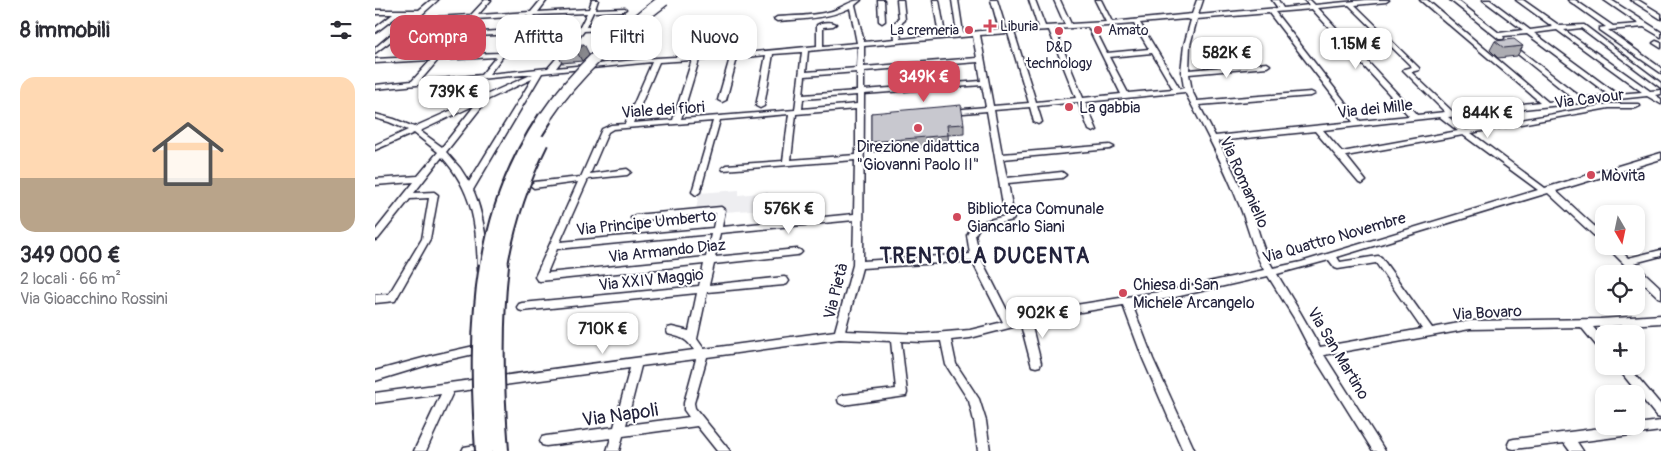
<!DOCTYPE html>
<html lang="it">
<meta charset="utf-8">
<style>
body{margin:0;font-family:Pangolin,sans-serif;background:#f2f2f3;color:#2b2b33;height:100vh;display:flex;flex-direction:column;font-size:19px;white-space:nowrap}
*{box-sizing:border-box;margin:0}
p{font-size:16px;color:#7c7c81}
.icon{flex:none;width:28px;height:28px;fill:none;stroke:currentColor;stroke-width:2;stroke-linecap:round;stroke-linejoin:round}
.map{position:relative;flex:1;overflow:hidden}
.panel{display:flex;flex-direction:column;background:#fff;width:375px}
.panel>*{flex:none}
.banner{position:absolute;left:15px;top:15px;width:475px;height:45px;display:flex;gap:10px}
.needle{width:32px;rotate:171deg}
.fabs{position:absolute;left:1220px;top:205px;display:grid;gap:10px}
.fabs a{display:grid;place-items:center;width:50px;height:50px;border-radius:10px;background:#fff;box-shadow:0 2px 8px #0003;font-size:25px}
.price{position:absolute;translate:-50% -42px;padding:0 11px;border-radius:10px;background:#fff;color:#222;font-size:16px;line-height:32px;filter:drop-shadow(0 1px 2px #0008)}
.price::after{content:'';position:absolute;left:50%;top:30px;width:15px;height:11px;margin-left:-8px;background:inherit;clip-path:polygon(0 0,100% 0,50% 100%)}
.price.current{background:#d1495b;color:#fff}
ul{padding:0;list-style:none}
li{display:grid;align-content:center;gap:10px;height:265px;padding:0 20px}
li span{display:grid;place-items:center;height:155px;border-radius:15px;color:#555}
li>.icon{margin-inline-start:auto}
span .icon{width:90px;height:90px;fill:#fffc;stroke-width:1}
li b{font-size:21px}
h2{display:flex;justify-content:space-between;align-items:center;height:60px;padding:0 20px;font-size:21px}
.pill{padding:0 18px;border-radius:15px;background:#fff;box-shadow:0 2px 8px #0003;font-size:18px;line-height:45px}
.pill.current{background:#d1495b;color:#fff}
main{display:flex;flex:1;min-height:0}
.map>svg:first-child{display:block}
.built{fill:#eeeef1}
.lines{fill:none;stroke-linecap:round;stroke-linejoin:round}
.minor-casing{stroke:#22223b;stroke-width:3}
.minor{fill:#fff;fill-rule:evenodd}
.highway-bridge-far2-casing{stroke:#22223b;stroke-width:14;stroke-linecap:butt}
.highway-bridge-far1-casing{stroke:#22223b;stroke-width:17;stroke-linecap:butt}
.highway-bridge-casing{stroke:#22223b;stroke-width:20;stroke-linecap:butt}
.highway-bridge-far2{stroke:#fff;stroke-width:11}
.highway-bridge-far1{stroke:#fff;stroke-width:13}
.highway-bridge{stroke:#fff;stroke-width:16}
.wall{fill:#acacb2;stroke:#22223b}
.shaded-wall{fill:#8c8c91;stroke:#22223b}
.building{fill:#c8c8cf;stroke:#22223b}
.poi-dot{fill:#d1495b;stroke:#fff;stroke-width:2}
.labels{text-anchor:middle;stroke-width:4;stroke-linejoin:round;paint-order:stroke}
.far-poi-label{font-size:14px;fill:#22223b;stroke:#fff;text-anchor:start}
.street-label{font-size:16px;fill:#22223b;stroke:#fff}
.poi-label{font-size:16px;fill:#22223b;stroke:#fff;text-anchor:start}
.near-street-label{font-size:19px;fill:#22223b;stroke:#fff}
.district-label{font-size:21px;font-weight:bold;letter-spacing:1px;fill:#22223b;stroke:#fff}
</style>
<main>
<section class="panel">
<h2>8 immobili<svg class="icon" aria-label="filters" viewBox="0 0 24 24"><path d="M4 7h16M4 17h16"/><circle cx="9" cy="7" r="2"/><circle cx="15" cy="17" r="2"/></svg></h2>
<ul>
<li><span style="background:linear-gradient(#ffd9b3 65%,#b9a48a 0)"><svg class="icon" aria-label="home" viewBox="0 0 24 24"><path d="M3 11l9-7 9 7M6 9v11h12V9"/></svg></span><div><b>349 000 €</b><p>2 locali · 66 m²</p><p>Via Gioacchino Rossini</p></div></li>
</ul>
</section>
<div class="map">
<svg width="1286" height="451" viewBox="0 0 1286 451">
<rect width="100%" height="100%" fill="#fff"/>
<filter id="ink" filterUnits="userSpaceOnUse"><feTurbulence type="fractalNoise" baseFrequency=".02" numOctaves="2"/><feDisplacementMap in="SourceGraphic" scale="10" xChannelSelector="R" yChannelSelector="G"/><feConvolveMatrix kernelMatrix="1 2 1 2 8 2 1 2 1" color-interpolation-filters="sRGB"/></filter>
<g filter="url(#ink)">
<path class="built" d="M364,190V195L393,192L389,209L350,212V207L321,210L324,193Z"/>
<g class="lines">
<defs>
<path id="minor" d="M56,0H63L43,18L96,15L110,0H116L103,15L156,12L166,0H172L163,12L214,9L217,0H223L220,9L250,8L251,9L248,11L218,12L211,27L241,25L244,27L241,29L209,31L181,68L281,58L359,54L442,46V25C446,22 457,21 461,24L458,26L448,27V46L482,43L475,8C452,19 427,19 402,21L399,19L402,17C419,16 437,16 453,12C465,10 475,0 486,0L480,5L489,42L520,39L518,24L524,19L522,0H528L530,20L524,25L526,39L564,35L558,0H564L570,34L582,33L577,0H583L588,33L624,29L616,0H622L631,29L663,27L654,0H660L670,26L690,25L679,0H685L696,24L731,22L720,0H726L737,22L817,14L822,0H828L823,15L903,8L897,0H903L908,8L934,5L929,0H935L940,5L991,0H1014L1011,2L980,5L1044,68V70L1036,72L1078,112L1165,102L1045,0H1052L1173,102L1199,99L1134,47V45H1138L1207,98L1234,95L1152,34L1128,36L1129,38L1128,39H1124L1075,0H1082L1124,33L1148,30L1108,0H1115L1155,30L1178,27L1141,0H1148L1185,26L1209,25L1286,83V88L1206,28L1189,30L1275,91L1286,90V94L1280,95L1286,99V104L1272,96L1073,117L1091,130L1234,104H1264L1265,106L1261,108H1234L1096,133L1170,188L1286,153V159L1181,191L1229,235V243L1226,242L1173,193L962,257L965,262L1003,256L1006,257L1057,328L1095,321L1225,319L1286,315V323L1218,327L1229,340V351L1225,350L1206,327L1095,329L949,355L1010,451H998L938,355L919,318L893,276L796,298L757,304L778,359L820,451H808L768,359L748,305L688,315L656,323L666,363L665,366L661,367L657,366L656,363L646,325L595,338L576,340L581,364L604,399L611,421L615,451H603L599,421L594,401L571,365L566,341L547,342L526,341L532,393L531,396L468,405L464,403L463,400L464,397L468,395L521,389L516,341L464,339L332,357L319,403L320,408L355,451H342L322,426L248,436L244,451H232L236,438L171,446L167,445L165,441L167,437L171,436L239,427L255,368L78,392L51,451H39L66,394L0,403V393L319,350C311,338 307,338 293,334L292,331L293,328L297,327L314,331L322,293L147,311L144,310L142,307L144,304L147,303L324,286L329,264L165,281L162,280L160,277L203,182L159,188L155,185L159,182L206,177L227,129L236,125L250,124L277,62L167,73L98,190C106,207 117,256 111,273H105L103,271C102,226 98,191 67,157L39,193L59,192L63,195L55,239L20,301L0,303V295L14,294L47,239L54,198L35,199L3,239L0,240V231L39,182L0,185V179L43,176L63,152L39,133L0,150V145L33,130L14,122L0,118V114L19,119L39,127L158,74L0,89V85L37,81L56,60L0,63V59L60,56L76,38L16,41L0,53V48L40,14H25L0,33V28L18,14H0V10H44ZM974,5L1037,67L1029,69L1028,70L1070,112L1042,115L943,8ZM937,9L1034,116L985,121L900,12ZM212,13L205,27L149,30L160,15ZM894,13L978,122L840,136L824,105L936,96L940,94L936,92L822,101L817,91L814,74L892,67L895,65L892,63L814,70L815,45L822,19ZM153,16L142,30L87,33L100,19ZM93,19L80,34L21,37L38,22ZM811,19L816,20L809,45L806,72L807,74L809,88L805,89L765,23ZM759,24L774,49L732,53L719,27ZM713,27L746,94L708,98L680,29ZM674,30L701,98L661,102L639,32ZM1182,30L1267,92L1242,94L1159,33ZM202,31L189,49L131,52L146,34ZM633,33L654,103L618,106L605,35ZM139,34L124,53L67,55L83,37ZM598,36L602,58L489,67V46ZM483,46L482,68L431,72L433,51ZM427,52L420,110L306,119L324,60L355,58L343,100L347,102L351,100L362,58L391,55L381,106L385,108L389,106L398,54ZM186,53L173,68L114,74L128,56ZM777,53L798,89L753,93L734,57ZM121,57L106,75L45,81L63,60ZM317,60L298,120L258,123L284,62ZM603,62L606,81L489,90V71ZM482,72V91L428,95L430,76ZM157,79L94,182L85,168L71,152L112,100ZM607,85L611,107L577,110L573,112L577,114L612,111L630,216L598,224L592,235L595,254L488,261L489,94ZM810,92C828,127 848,163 863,202C873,224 877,249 889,270L796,290L688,307L637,320L605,257L600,235L604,228L638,220L639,218L633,183L687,178L691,175L687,172L632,178L628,159L735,149L739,147L735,145L627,154L619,110L655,107L659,122L663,124L667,122L662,106L703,102L714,130L718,132L722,130L710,102ZM482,95V104L427,109L428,99ZM100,105L67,147L45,131ZM481,109V155L416,160L421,114ZM414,114L408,161L351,165L347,168L348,170L480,160L479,214L347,227L350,210L346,207L260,215L256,218L260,221L341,213L338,228L185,242L213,179L252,175L256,172L252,169L215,174L233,132L238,129L338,121L317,192L321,195L325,192L345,120ZM1065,117L1083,131L967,152L948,130ZM940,131L984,183L987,184L991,181L971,156L1088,135L1163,190L926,262L898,268C888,252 885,235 879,218C868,191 856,166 843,141ZM479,220L478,265L460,331L329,349L322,339L332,292L409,285L412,284L414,281L412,278L409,277L334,285L339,264L422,255L425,254L427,252L425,250L422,249L340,257L345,233ZM336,234L331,257L172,273L182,249ZM954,260L960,268L963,269L1001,263L1047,329L945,347L925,312L902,274ZM597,261L628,322L595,330L547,334L470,331L487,268ZM321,359L309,403V410L314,417L251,425L266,366Z
M503,0H509L510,21L507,23L504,21Z
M1193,0H1200L1238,26L1264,24L1229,0H1236L1286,32V37L1269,27L1233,30L1286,68V73L1224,30V28L1231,27Z
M1256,0H1263L1286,14V19Z
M1281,41L1286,43V48L1278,43Z
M1231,246H1241L1253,258L1286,250V256L1259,263L1286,288V298L1283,297L1261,276V274H1259Z
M108,344L112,345L113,348L112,351L59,363L0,381V371L59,355Z
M1241,366H1253L1286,405V418L1282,417Z
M1286,421V431L1202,442L1208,451H1195L1189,443L1139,449L1135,448L1133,444L1135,440L1139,439L1242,426H1261V424Z
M112,443L116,444L118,448L116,451H87L89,447Z"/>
</defs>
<use href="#minor" class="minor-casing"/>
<use href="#minor" class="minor"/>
<defs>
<path id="highway-bridge-far2" d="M169,119C201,71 244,34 289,0"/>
<path id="highway-bridge-far1" d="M113,267C121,214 140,163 170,118
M125,267C133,222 146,182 166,142"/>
<path id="highway-bridge" d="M109,451C105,389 103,327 113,265
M125,451C120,389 118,327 125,265"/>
</defs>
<use href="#highway-bridge-far2" class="highway-bridge-far2-casing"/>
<use href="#highway-bridge-far1" class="highway-bridge-far1-casing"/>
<use href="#highway-bridge" class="highway-bridge-casing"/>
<use href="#highway-bridge-far2" class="highway-bridge-far2"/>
<use href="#highway-bridge-far1" class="highway-bridge-far1"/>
<use href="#highway-bridge" class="highway-bridge"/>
</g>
<path class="wall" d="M1120,41L1148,46L1142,56L1123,58L1115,50Z
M187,46L214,54L207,61L187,63L182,53Z
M496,113L589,124V134L573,135L574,145L498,152L496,142Z"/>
<path class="shaded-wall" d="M209,44L214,54L207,61L202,52Z"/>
<path class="building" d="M1139,39L1148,46L1129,48L1120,41Z
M209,44L202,52L182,53L187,46Z
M586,105L589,124L572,125L573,135L496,142V113Z"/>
</g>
<g class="poi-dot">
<path d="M612.5 18.5h5v5h5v5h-5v5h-5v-5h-5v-5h5z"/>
<circle cx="594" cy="30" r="5"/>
<circle cx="723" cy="30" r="5"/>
<circle cx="684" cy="31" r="5"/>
<circle cx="694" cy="107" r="5"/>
<circle cx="543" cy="128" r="5"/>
<circle cx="1216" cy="175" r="5"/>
<circle cx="582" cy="217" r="5"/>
<circle cx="748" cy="293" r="5"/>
</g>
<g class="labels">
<g class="far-poi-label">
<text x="625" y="31">Liburia</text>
<text x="584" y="35" text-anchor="end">La cremeria</text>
<text x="733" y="35">Amato</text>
<text x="684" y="52" text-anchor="middle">D&amp;D<tspan x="684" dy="16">technology</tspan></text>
</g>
<g class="street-label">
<text transform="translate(1214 98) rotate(-7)" y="6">Via Cavour</text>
<text transform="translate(1000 108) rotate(-6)" y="6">Via dei Mille</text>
<text transform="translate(288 109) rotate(-4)" y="6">Viale dei fiori</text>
<text transform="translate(870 182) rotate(66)" y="6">Via Romaniello</text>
<text transform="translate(271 222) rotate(-6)" y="6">Via Principe Umberto</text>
<text transform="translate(959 237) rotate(-16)" y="6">Via Quattro Novembre</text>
<text transform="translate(292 250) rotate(-6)" y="6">Via Armando Diaz</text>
<text transform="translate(276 279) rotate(-6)" y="6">Via XXIV Maggio</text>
<text transform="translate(460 291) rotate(-76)" y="6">Via Pietà</text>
<text transform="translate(1112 312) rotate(-3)" y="6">Via Bovaro</text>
<text transform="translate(964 353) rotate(59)" y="6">Via San Martino</text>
</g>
<g class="poi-label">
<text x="704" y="113">La gabbia</text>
<text x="543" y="152" text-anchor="middle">Direzione didattica<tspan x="543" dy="18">"Giovanni Paolo II"</tspan></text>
<text x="1226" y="181">Mòvita</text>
<text x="592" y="214">Biblioteca Comunale<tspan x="592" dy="18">Giancarlo Siani</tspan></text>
<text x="758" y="290">Chiesa di San<tspan x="758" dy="18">Michele Arcangelo</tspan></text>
</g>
<g class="near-street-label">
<text transform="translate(245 414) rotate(-8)" y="7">Via Napoli</text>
</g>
<g class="district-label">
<text x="610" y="263">TRENTOLA DUCENTA</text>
</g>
</g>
</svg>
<div class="fabs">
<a><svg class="needle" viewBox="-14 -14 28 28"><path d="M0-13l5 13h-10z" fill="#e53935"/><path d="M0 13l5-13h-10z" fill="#7c7c81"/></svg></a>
<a><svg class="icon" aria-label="locate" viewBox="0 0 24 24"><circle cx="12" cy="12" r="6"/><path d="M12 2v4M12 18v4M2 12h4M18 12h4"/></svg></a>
<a>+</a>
<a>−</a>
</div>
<b class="price" style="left:981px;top:70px">1.15M €</b>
<b class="price" style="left:852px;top:79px">582K €</b>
<b class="price current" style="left:549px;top:103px">349K €</b>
<b class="price" style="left:79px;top:118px">739K €</b>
<b class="price" style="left:1113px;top:139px">844K €</b>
<b class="price" style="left:414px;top:235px">576K €</b>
<b class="price" style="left:668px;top:339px">902K €</b>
<b class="price" style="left:228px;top:355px">710K €</b>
<div class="banner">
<a class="pill current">Compra</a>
<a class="pill">Affitta</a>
<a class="pill">Filtri</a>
<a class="pill">Nuovo</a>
</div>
</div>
</main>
